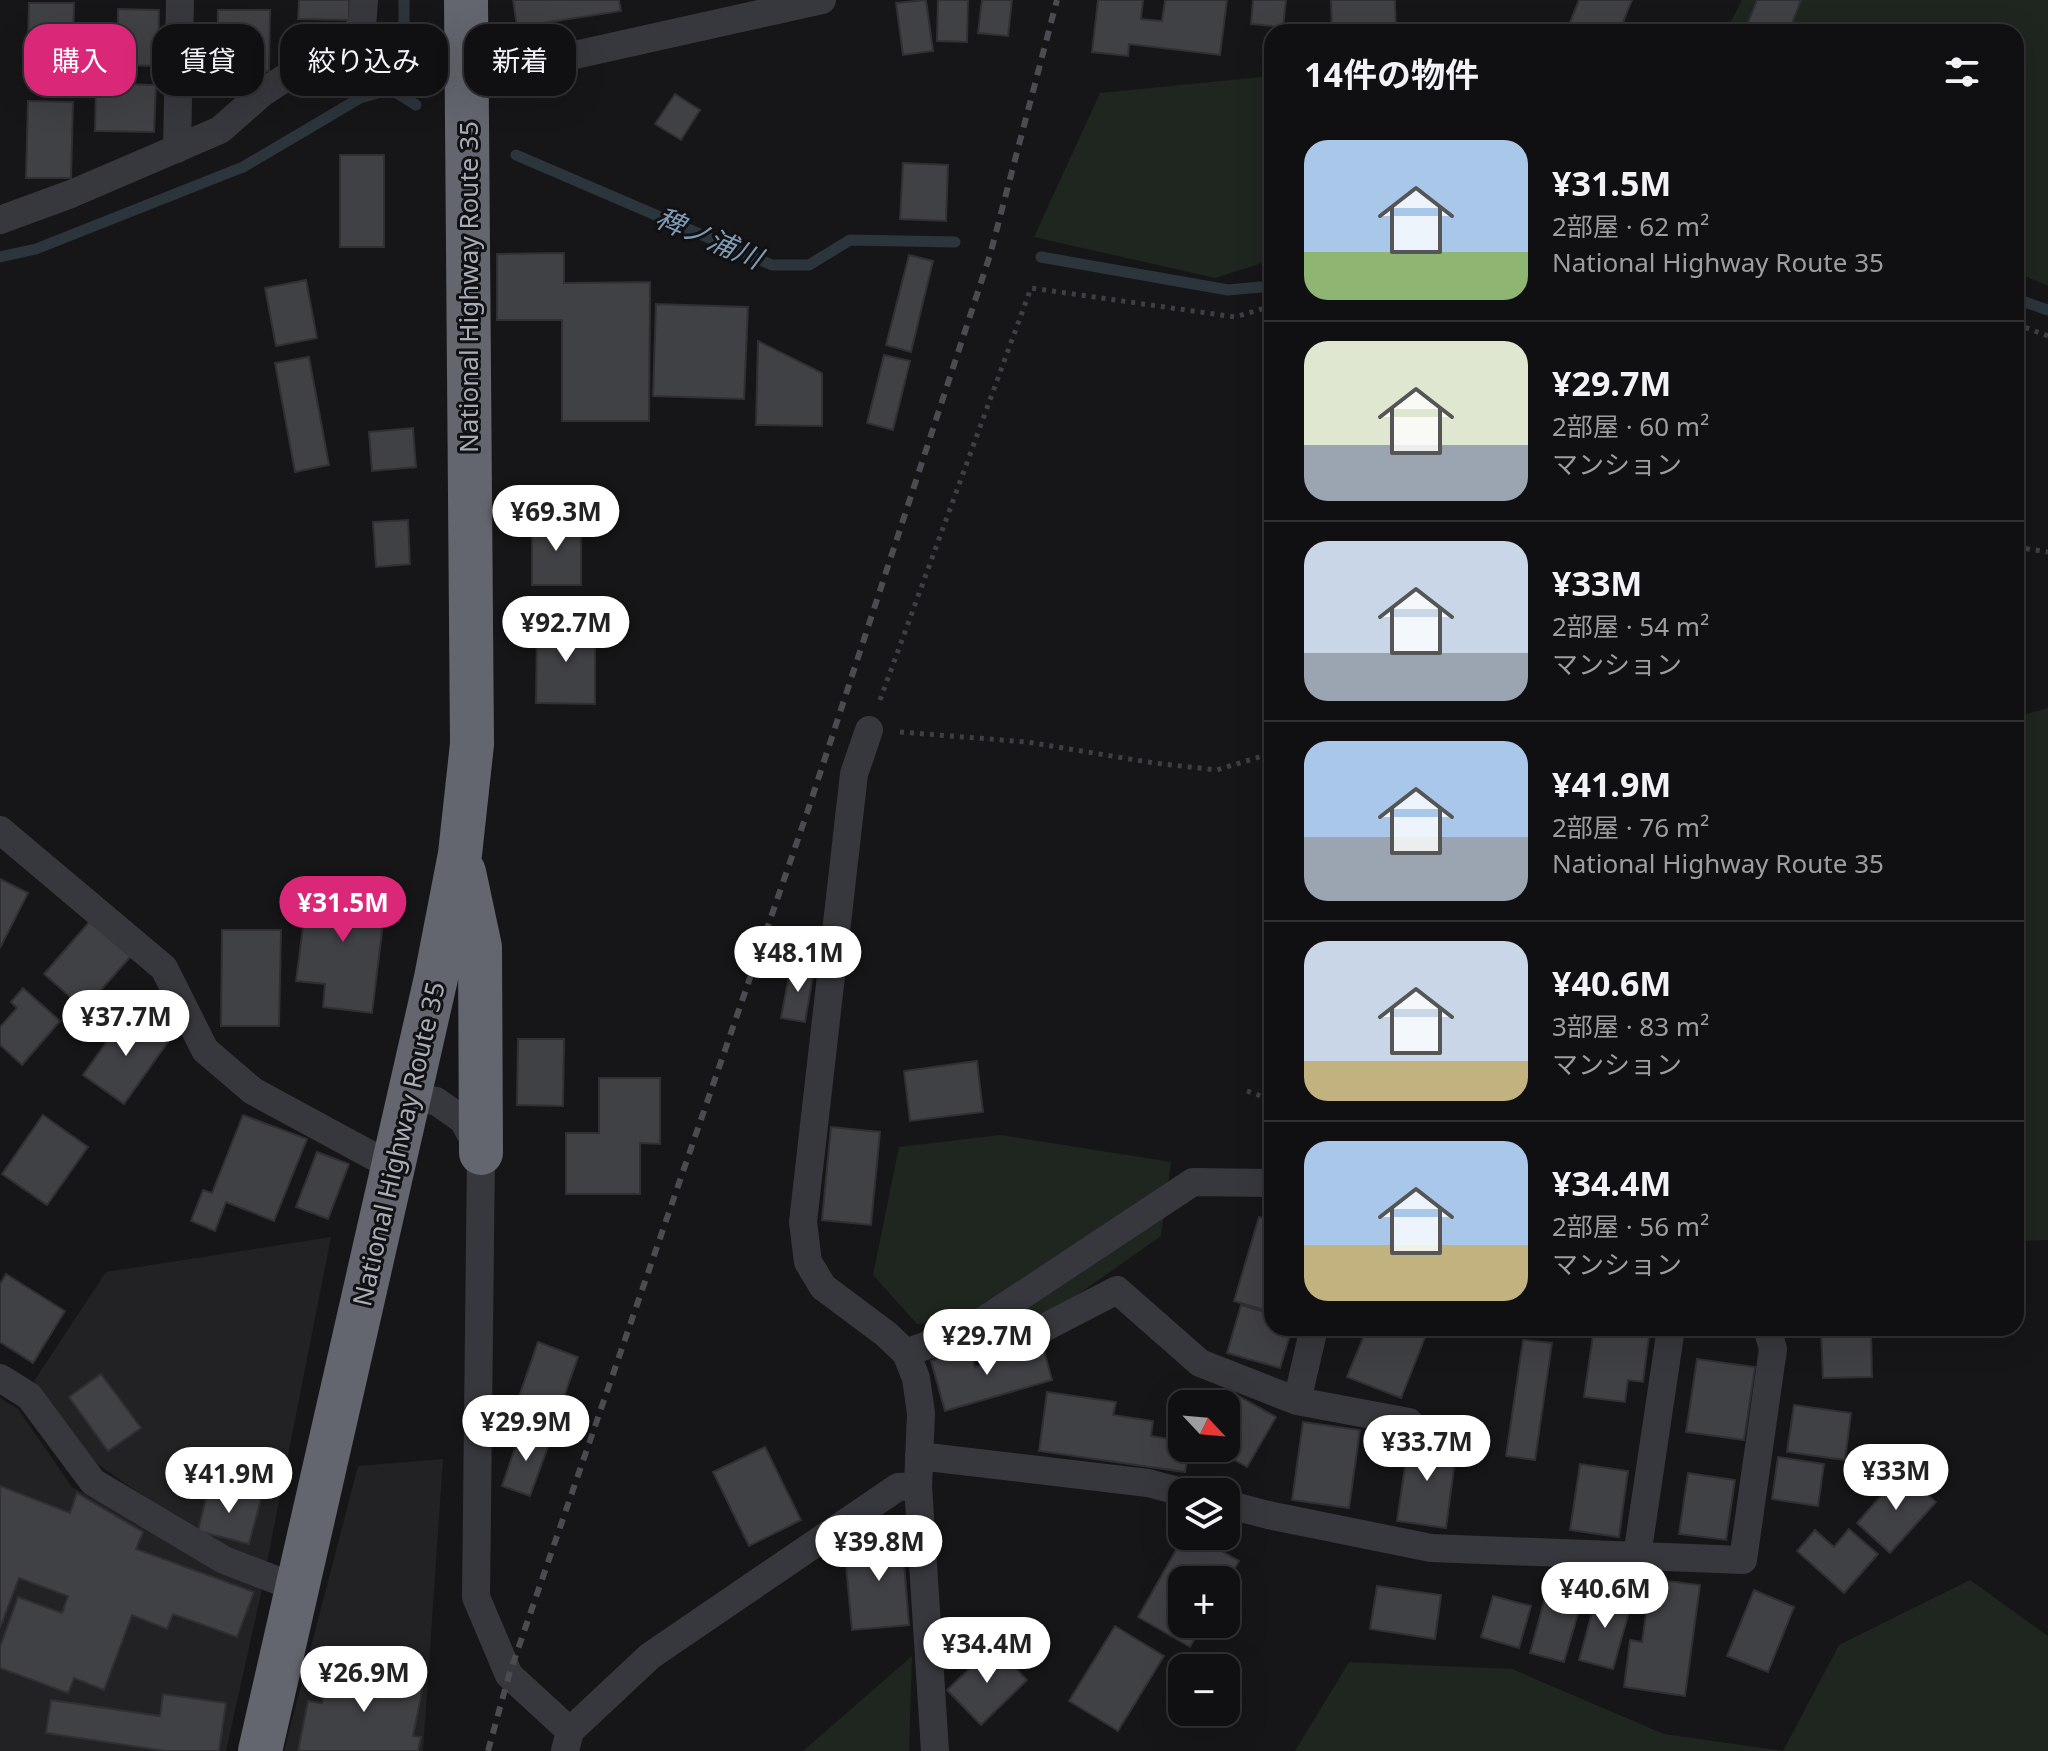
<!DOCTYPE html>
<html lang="ja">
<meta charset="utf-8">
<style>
body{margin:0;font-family:"Noto Sans","Noto Sans JP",sans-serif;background:#1e1e20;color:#f1f3f6;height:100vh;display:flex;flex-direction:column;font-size:30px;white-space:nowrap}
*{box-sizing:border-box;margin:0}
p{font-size:26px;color:#9c9d9f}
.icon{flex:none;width:44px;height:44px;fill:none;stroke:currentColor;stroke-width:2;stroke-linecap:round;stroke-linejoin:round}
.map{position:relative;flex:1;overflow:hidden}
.drawer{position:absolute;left:1264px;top:24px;width:760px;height:1312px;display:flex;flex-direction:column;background:#101012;border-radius:24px;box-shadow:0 8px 32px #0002,0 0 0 2px #303032}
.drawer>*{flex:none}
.hud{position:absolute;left:24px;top:24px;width:760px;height:72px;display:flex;gap:16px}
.needle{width:52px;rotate:116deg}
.fabs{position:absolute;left:1168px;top:1390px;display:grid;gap:16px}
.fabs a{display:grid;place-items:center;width:72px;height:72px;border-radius:16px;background:#101012;box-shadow:0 8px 32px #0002,0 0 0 2px #303032;font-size:40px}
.price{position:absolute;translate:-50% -68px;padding:0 18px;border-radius:28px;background:#fff;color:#222;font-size:26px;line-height:52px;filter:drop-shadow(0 2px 4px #0008)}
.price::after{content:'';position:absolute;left:50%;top:48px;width:24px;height:18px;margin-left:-12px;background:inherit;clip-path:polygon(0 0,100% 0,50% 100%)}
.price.active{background:#db2777;color:#fff}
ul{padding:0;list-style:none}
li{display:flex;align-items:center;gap:24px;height:200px;padding:0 40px}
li+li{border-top:2px solid #303032}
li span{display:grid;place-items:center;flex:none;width:224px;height:160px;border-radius:24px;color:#555}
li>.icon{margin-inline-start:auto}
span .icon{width:96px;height:96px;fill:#fffc;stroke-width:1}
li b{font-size:34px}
h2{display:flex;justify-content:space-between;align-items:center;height:96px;padding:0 40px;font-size:34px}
.pill{padding:0 28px;border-radius:24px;background:#101012;box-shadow:0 8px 32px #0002,0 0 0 2px #303032;font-size:28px;line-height:72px}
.pill.active{background:#db2777;color:#fff}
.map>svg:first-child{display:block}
.built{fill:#222225}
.green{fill:#1e261f}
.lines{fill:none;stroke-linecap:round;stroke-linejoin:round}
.stream{stroke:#2c353c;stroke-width:11}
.building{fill:#404145;stroke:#303034;stroke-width:2}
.path{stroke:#3d3f44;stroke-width:5;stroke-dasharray:4 6;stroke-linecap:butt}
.street{stroke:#37383d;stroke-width:28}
.highway{stroke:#63666e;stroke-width:44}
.rail{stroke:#4a4c52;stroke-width:6;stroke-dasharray:10 8;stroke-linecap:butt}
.labels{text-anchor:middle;stroke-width:6;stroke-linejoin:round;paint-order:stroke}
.street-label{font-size:26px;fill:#a8adb8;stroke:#111113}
.water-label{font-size:28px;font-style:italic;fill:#7f9bb3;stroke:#111113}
</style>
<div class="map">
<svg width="2048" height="1751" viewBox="0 0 2048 1751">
<rect width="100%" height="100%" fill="#161618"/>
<path class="built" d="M331,1237L266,1567L215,1546L96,1463L34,1381L106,1272Z
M0,1398L18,1409L72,1487L262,1589L226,1751H0Z
M443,1459L423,1751H284L358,1466Z"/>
<path class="green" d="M1742,0H2048V286L2016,272V32H1729L1730,23Z
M1272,76V260L1215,278L1034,237L1100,93Z
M2048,708V1240L2019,1241L2016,1230V717Z
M1000,1135L1171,1162L1161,1236L1046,1317L917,1324L873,1275L899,1147Z
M1970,1580L2048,1636V1751H1295L1349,1662L1512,1669L1664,1734L1783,1751L1839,1645Z
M912,1656L909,1751H803Z"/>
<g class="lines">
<path class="stream" d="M391,89L404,36V0
M516,155L772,265H809L850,240L955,242
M0,257L36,249L243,167L360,98L391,89L416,105
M1041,257L1228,290L1272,286
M2016,299L2048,310"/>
</g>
<path class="building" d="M299,0H349V20L298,19Z
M513,0H619L621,11L517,27Z
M926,0L933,51L903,55L896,3Z
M938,0H968L967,42L937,41Z
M982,0H1012L1008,36L978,33Z
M1098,0H1143L1141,19L1162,21L1165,0H1227L1220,55L1129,44L1128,56L1092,52Z
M1253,0H1286L1283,27L1251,24Z
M1331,0H1395L1396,32H1332Z
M1579,0H1632L1619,32H1566Z
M1757,0H1801L1789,32H1744Z
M29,3H74L72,79L27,78Z
M118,9L159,10L158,66L117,65Z
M218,10H270L269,71L217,69Z
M96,83L156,85L154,132L95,131Z
M675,94L700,110L681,140L655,124Z
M28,101L73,102L71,178H26Z
M340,155H384V247H340Z
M903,163L948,165L946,221L900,219Z
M564,253V283L650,282L649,421H562V320H497V254Z
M909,255L933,261L911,352L886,345Z
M306,280L317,338L276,346L265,288Z
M656,304L748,307L744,399L653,396Z
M758,341L822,373V426L756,425Z
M884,355L910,361L893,430L867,423Z
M309,357L329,465L295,472L275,363Z
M413,428L416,467L372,471L369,432Z
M408,520L410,564L376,567L373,522Z
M532,521H581V585H532Z
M537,625H595V704L536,703Z
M0,879L28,893L0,948Z
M309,881L387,891L372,1013L323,1007L325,984L296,981Z
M91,920L131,956L84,1009L44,974Z
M222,930H281L279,1026H221Z
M791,965L814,969L805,1022L781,1018Z
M23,988L60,1021L22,1065L0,1045V1027L17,1008L11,1002Z
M127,1013L168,1042L124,1104L83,1075Z
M518,1039H564L563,1106L517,1105Z
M977,1061L983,1112L910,1121L904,1071Z
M599,1078H660V1144L640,1143V1194H566V1133H599Z
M43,1115L88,1147L47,1205L2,1174Z
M243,1115L307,1139L274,1221L226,1202L215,1231L191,1221L203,1190L212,1193Z
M831,1127L880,1132L871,1225L822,1220Z
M317,1152L349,1164L328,1219L296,1207Z
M1259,1217L1272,1221V1312L1234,1301Z
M6,1274L65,1311L33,1363L0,1342V1284Z
M1241,1305L1272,1314V1328H1292L1280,1368L1227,1353Z
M1367,1328H1424L1428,1330L1401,1398L1347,1377Z
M1594,1328H1650L1643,1382L1628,1380L1625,1402L1584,1397Z
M1821,1328H1871L1872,1377L1823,1378Z
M1523,1340L1552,1343L1535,1460L1506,1456Z
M538,1342L578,1357L554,1425L514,1411Z
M1043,1347L1052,1380L945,1411L931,1361L970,1350L975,1367Z
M1697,1359L1755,1367L1744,1440L1686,1432Z
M101,1374L141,1428L108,1451L69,1397Z
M1228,1390L1276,1417L1247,1467L1213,1448H1226V1404H1220Z
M1047,1392L1116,1402L1113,1415L1153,1421L1151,1436L1182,1441V1448H1189L1185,1472L1039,1451Z
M1794,1405L1851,1413L1845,1460L1787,1452Z
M1303,1422L1360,1430L1349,1508L1292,1500Z
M521,1431L550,1441L530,1496L502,1486Z
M1409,1439L1457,1445L1446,1528L1397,1521Z
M765,1447L801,1520L749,1546L713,1472Z
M1778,1457L1824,1464L1818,1506L1772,1499Z
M1580,1464L1628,1471L1619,1537L1570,1530Z
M1902,1472L1936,1502L1890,1553L1857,1523Z
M1688,1473L1735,1480L1726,1540L1679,1534Z
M0,1486L70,1513L77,1493L143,1532L136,1549L254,1592L237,1637L173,1614L167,1629L132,1615L104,1690L74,1678L68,1693L0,1668V1647L18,1597L62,1613L68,1596L19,1578L0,1628Z
M209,1486L261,1499L249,1544L198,1531Z
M901,1527L909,1625L852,1630L845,1555L873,1552L871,1530Z
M1849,1529L1878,1554L1844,1593L1797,1551L1815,1530L1834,1547Z
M1184,1536H1194L1239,1561L1226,1584V1580H1182V1624H1203L1190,1647L1138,1617Z
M1651,1579L1700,1585L1685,1696L1624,1687L1630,1640L1642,1642Z
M1549,1583L1584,1593L1564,1662L1530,1653Z
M1377,1586L1441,1595L1435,1639L1370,1629Z
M1754,1590L1794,1607L1768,1672L1727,1656Z
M1598,1591L1632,1601L1613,1669L1579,1660Z
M1493,1596L1531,1606L1519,1648L1481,1637Z
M1115,1626L1164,1656L1118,1731L1069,1701Z
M994,1645L1027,1680L981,1725L947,1690Z
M343,1665L424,1681L413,1736L421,1737L418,1751H298L308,1701L322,1703L326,1681L339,1684Z
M163,1694L226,1703L219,1751H165L46,1733L51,1700L160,1716Z"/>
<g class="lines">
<path class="path" d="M2016,324L2048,336
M2016,547L2048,552
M880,700L1031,288L1235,317L1272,306
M900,732L1027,742L1154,763L1217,770L1272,753
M1247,1091L1272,1100"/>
<path class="street" d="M467,79L822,0
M177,149L180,0
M0,220L71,194L220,130L262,93L362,28L364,0
M869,730L854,774L803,1222L808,1262L823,1287L886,1334L906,1353L916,1378L921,1413L918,1486L935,1751
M0,830L164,968L205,1050L253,1091L395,1168
M410,1098L436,1101L463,1120L481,1153L476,1597L509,1675L570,1731
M971,1329L1193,1182L1272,1183
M906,1353L971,1329L1034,1333L1117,1290L1200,1363L1297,1401L1314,1328
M0,1378L29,1396L93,1482L224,1560L297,1588
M1297,1401L1409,1422
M919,1456L1148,1483L1182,1492
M1226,1504L1268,1515L1431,1548L1743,1560L1773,1349L1767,1328
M1637,1556L1671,1328
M565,1751L570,1731L650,1656L898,1487L918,1486"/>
<path class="highway" d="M464,872L480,947L481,1153
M260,1751L436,978L460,854L472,744L466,0"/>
<path class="rail" d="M488,1751L509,1675L808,810L990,255L1057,0"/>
</g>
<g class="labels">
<g class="street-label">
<text transform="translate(469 287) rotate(-90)" y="9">National Highway Route 35</text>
<text transform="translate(399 1144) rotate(-77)" y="9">National Highway Route 35</text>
</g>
<g class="water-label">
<text transform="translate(709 238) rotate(23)" y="10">稗ノ浦川</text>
</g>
</g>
</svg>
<div class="fabs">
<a><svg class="needle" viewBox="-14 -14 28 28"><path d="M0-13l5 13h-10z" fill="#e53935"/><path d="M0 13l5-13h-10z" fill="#9c9d9f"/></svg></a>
<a><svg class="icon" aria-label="layers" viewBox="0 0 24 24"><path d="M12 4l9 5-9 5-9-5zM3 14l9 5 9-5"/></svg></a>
<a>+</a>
<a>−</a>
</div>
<b class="price" style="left:556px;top:553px">¥69.3M</b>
<b class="price" style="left:566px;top:664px">¥92.7M</b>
<b class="price active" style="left:343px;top:944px">¥31.5M</b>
<b class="price" style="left:798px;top:994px">¥48.1M</b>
<b class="price" style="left:126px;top:1058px">¥37.7M</b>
<b class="price" style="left:987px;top:1377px">¥29.7M</b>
<b class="price" style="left:526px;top:1463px">¥29.9M</b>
<b class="price" style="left:1427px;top:1483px">¥33.7M</b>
<b class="price" style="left:1896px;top:1512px">¥33M</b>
<b class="price" style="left:229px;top:1515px">¥41.9M</b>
<b class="price" style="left:879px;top:1583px">¥39.8M</b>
<b class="price" style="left:1605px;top:1630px">¥40.6M</b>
<b class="price" style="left:987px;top:1685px">¥34.4M</b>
<b class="price" style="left:364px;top:1714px">¥26.9M</b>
<div class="hud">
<a class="pill active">購入</a>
<a class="pill">賃貸</a>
<a class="pill">絞り込み</a>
<a class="pill">新着</a>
</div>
<section class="drawer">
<h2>14件の物件<svg class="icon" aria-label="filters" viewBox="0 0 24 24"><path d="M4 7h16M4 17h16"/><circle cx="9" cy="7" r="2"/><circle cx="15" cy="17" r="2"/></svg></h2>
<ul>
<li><span style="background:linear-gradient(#a9c7e8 70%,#8fb573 0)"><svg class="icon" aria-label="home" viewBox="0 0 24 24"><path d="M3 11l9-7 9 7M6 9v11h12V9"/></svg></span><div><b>¥31.5M</b><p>2部屋 · 62 m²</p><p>National Highway Route 35</p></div></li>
<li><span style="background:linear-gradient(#dfe7d0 65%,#9aa5b1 0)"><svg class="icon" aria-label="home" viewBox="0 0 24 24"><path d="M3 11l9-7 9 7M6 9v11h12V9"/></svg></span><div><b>¥29.7M</b><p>2部屋 · 60 m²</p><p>マンション</p></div></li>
<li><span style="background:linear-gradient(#c9d6e8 70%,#9aa5b1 0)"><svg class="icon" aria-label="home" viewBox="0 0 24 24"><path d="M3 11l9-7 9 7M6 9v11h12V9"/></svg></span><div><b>¥33M</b><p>2部屋 · 54 m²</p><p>マンション</p></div></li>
<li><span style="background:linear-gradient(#a9c7e8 60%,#9aa5b1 0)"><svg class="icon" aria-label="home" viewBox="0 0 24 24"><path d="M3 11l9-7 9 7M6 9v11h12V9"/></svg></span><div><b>¥41.9M</b><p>2部屋 · 76 m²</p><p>National Highway Route 35</p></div></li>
<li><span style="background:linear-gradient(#c9d6e8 75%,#c2b280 0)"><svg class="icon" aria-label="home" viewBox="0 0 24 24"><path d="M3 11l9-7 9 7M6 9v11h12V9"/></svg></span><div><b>¥40.6M</b><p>3部屋 · 83 m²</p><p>マンション</p></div></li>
<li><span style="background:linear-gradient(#a9c7e8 65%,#c2b280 0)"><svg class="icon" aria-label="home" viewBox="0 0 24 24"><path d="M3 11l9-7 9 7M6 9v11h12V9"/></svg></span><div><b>¥34.4M</b><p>2部屋 · 56 m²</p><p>マンション</p></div></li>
</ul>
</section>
</div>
